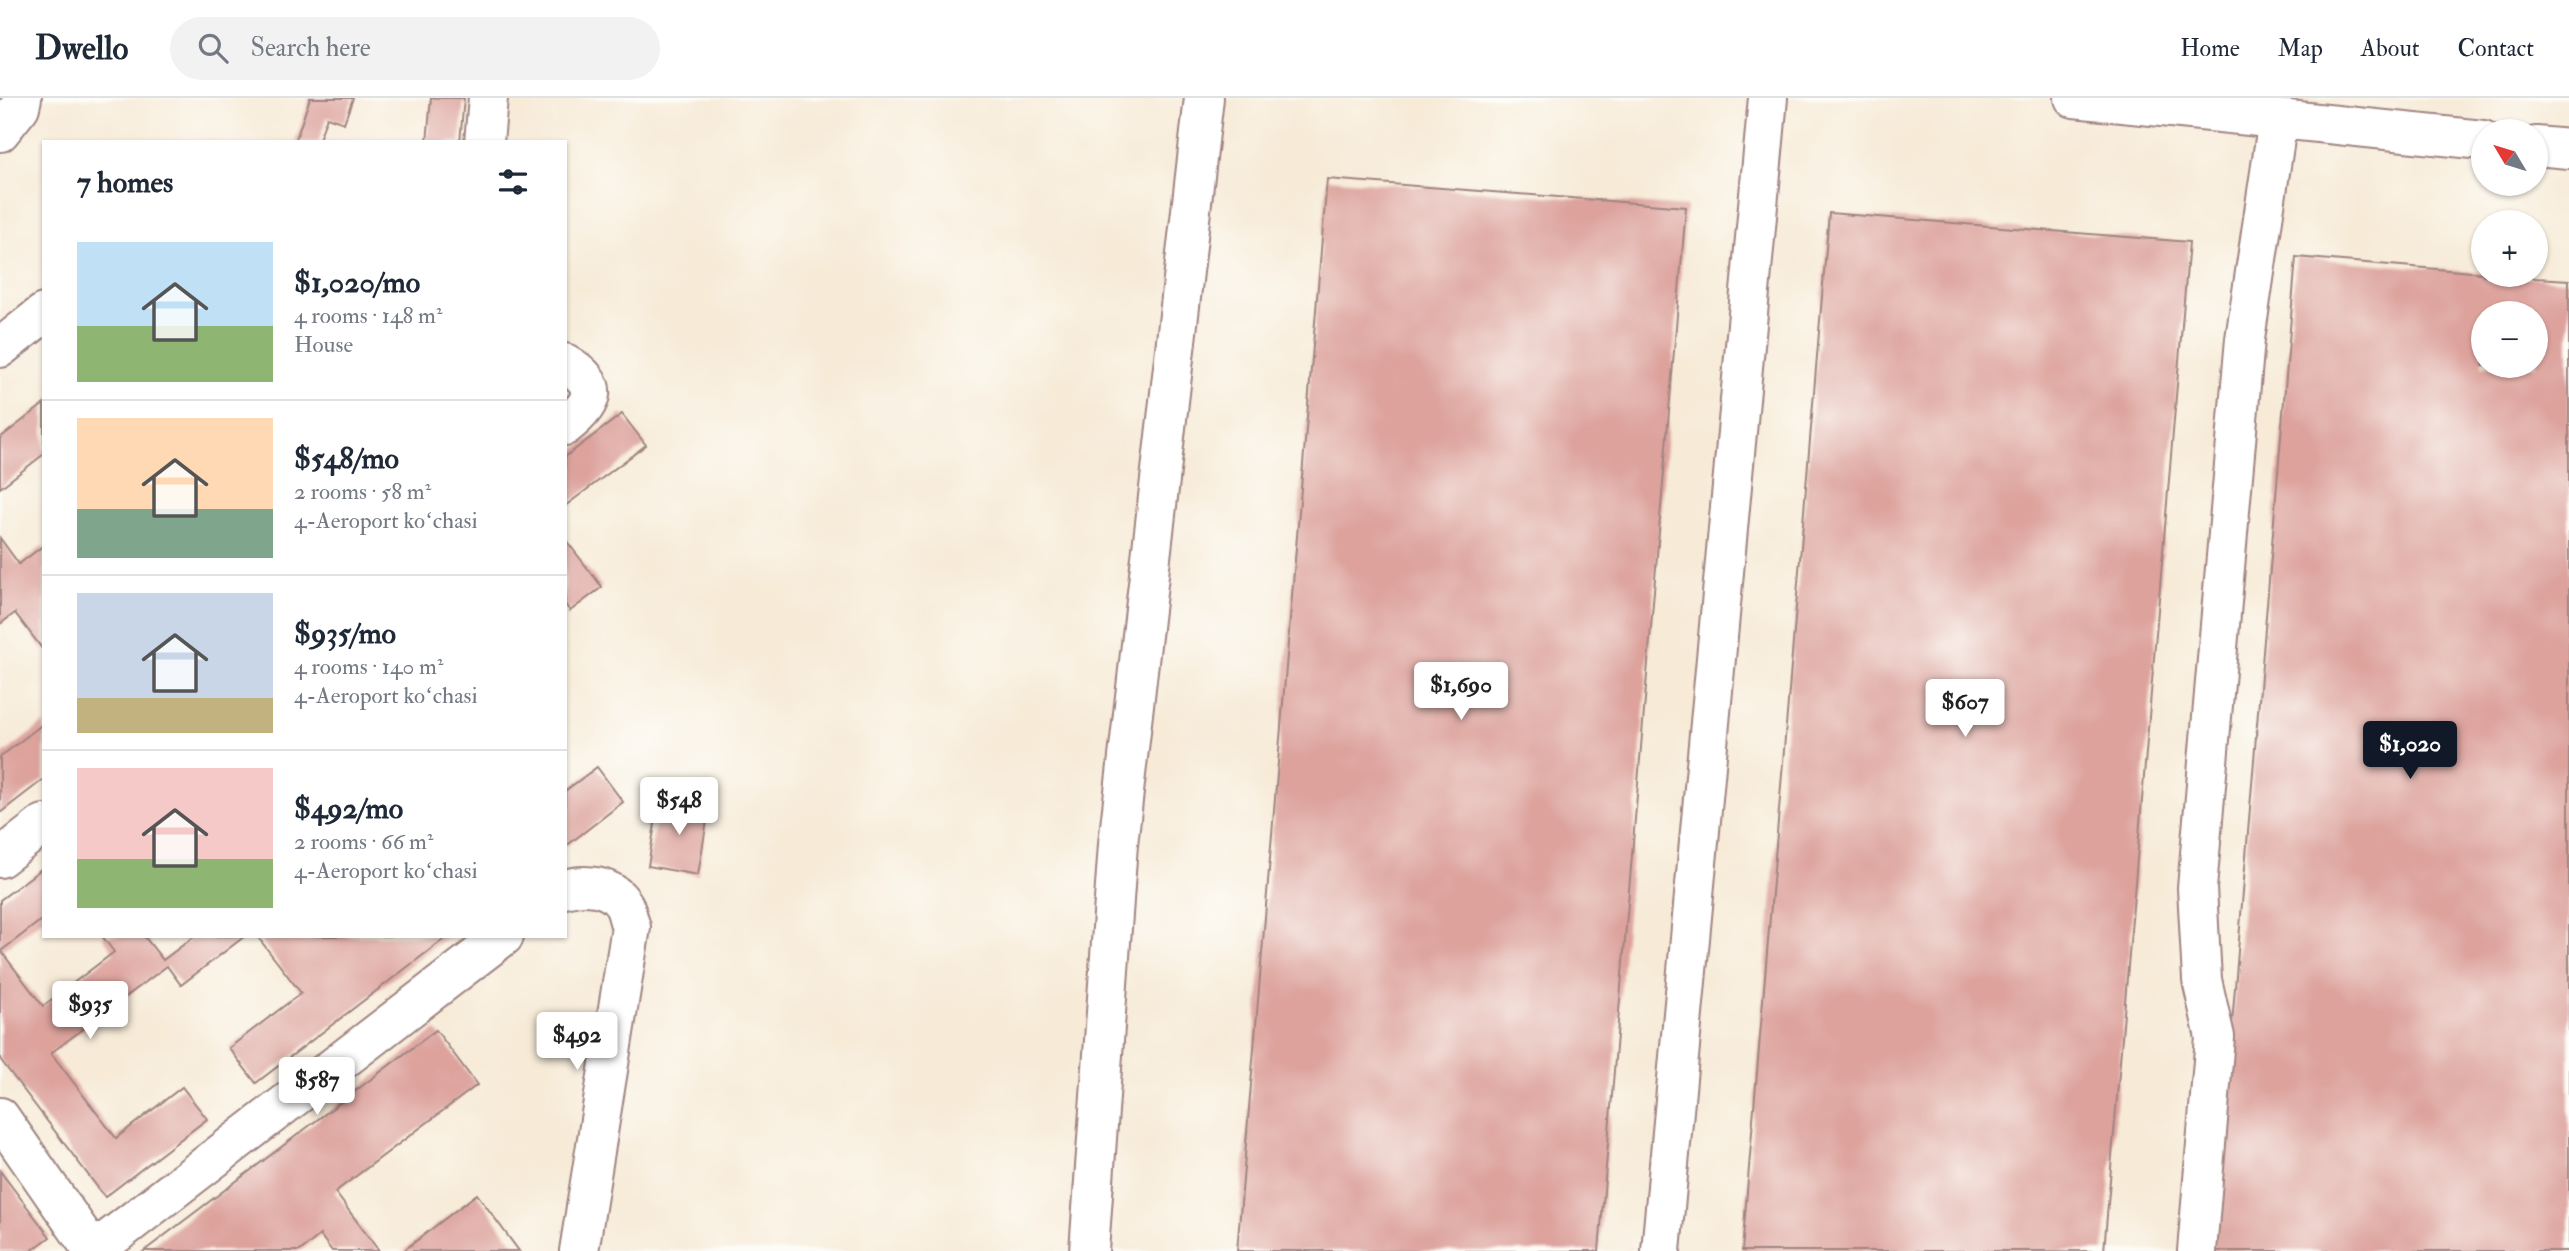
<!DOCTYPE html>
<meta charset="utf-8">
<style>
body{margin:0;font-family:"IM FELL Double Pica",serif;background:#f2f2f3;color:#1f2937;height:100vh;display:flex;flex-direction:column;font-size:26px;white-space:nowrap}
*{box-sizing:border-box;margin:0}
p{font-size:23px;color:#747a83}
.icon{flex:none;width:38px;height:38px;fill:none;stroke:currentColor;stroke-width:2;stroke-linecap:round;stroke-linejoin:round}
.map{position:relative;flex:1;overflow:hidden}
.side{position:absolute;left:42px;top:42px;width:525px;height:798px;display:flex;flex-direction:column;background:#fff;border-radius:0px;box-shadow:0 2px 5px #0004}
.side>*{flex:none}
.needle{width:46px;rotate:308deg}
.buttons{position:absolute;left:2471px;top:21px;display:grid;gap:14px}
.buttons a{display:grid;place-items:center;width:77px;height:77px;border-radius:50%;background:#fff;box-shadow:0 2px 5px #0004;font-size:35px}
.price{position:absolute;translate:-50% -60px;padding:0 16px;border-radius:7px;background:#fff;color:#222;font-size:23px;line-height:46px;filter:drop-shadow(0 2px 4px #0008)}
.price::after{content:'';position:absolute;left:50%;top:42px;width:21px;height:16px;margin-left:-10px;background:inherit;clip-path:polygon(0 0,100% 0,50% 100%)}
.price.on{background:#111827;color:#fff}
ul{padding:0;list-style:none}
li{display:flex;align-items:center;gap:21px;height:175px;padding:0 35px}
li+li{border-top:2px solid #e0e1e3}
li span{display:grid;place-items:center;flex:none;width:196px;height:140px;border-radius:0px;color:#555}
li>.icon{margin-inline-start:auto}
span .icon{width:84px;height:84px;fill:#fffc;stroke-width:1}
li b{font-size:30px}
h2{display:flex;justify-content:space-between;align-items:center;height:84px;padding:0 35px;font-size:30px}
header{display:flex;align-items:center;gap:42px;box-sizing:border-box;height:98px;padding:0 35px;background:#fff;border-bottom:2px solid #e0e1e3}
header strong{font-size:33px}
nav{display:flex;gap:38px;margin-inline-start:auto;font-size:24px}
.search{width:490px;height:63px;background:#f2f2f3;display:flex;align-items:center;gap:18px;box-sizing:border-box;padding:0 24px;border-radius:38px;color:#747a83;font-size:26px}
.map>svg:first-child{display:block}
.building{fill:#dda29c;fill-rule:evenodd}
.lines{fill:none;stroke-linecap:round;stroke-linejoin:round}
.minor-casing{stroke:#a08582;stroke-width:42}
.minor{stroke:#fff;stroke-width:38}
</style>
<header>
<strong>Dwello</strong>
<div class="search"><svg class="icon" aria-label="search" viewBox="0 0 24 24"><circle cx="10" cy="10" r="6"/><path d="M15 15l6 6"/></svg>Search here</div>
<nav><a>Home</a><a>Map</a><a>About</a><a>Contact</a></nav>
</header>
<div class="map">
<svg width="2569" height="1153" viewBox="0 0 2569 1153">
<rect width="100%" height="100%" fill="#fdfcf7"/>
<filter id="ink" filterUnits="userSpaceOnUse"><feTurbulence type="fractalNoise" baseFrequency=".0143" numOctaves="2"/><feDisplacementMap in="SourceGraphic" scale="14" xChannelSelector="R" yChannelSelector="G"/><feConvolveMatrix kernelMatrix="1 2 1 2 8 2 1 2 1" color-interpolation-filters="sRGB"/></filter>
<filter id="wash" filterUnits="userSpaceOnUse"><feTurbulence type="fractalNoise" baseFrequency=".00686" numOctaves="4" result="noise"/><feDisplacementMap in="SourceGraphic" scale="28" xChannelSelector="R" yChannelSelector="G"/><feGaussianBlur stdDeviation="1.57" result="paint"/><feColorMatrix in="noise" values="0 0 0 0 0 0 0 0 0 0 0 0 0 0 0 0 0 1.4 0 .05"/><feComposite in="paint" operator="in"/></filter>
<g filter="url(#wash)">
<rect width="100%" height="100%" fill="#f7ebd8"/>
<g id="blocks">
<path class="building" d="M310,0H353L344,25L327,19L318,44H295Z
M431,0H464L460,44H427Z
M1327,81L1686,109L1599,1153H1237Z
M1829,115L2189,144L2104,1153H1742Z
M2296,159L2483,175V177L2569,182V1153H2213ZM2483,215H2536V268H2483Z
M44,306V356L0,390V340Z
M622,316L646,347L565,408V359Z
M0,440L19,466L44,447V553L15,515L0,526Z
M565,441L602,489L570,513L565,506Z
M44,625V681L0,715V659Z
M597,669L623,704L565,749V693Z
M659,702L709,710L698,777L648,768Z
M44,769V820L1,853L43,908L114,854L102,838H144L163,862L195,838H245L181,887L167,868L51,955L116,1040L182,989L207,1021L105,1099L0,961V802Z
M257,838H448L256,985L229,950L301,895Z
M436,932L477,987L335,1094L379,1153H332L320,1137L300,1153H144Z
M0,1073L50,1139L31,1153H0Z
M477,1096L519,1153H403Z"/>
</g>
</g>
<g filter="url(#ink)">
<use href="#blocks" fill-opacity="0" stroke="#a08582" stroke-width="2"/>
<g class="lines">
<defs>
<path id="minor" d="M2074,0L2483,42
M0,34L20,9L22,0
M484,44L488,0
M2536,48L2569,51
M0,250L44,215
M565,265C602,286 595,305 565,328
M0,760L44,726
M565,791C584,785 611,787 623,806C627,812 628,822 631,829L579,1153
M0,1019L93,1153
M94,1153L504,838
M1089,1153L1118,746L1204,0
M1661,1153L1768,0
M2197,1153L2215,939L2202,882L2197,790L2245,241L2278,21"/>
</defs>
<use href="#minor" class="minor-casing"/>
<use href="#minor" class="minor"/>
</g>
</g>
</svg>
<div class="buttons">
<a><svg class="needle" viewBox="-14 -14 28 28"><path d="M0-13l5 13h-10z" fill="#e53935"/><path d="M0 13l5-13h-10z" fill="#747a83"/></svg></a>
<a>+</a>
<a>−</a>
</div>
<b class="price" style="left:1461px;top:624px">$1,690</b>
<b class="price" style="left:1965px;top:641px">$607</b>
<b class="price on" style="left:2410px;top:683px">$1,020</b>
<b class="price" style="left:679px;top:739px">$548</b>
<b class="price" style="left:90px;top:943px">$935</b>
<b class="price" style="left:577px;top:974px">$492</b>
<b class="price" style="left:317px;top:1019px">$587</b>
<section class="side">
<h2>7 homes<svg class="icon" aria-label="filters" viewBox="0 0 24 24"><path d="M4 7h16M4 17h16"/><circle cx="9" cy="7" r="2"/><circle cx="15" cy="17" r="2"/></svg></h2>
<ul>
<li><span style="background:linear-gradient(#bfe0f5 60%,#8fb573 0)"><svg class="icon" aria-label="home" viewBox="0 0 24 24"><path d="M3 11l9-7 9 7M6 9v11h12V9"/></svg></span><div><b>$1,020/mo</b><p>4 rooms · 148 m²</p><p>House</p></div></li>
<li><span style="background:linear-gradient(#ffd9b3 65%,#7fa58c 0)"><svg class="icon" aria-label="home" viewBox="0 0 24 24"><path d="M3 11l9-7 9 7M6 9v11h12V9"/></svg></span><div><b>$548/mo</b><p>2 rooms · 58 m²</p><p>4-Aeroport koʻchasi</p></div></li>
<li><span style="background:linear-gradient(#c9d6e8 75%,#c2b280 0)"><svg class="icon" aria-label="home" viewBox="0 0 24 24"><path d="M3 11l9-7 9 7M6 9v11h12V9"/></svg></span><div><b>$935/mo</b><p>4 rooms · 140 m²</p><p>4-Aeroport koʻchasi</p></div></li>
<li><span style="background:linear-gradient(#f6c9c9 65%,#8fb573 0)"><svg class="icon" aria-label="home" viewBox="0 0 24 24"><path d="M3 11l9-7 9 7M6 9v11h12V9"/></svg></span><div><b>$492/mo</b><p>2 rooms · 66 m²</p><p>4-Aeroport koʻchasi</p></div></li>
</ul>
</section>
</div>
